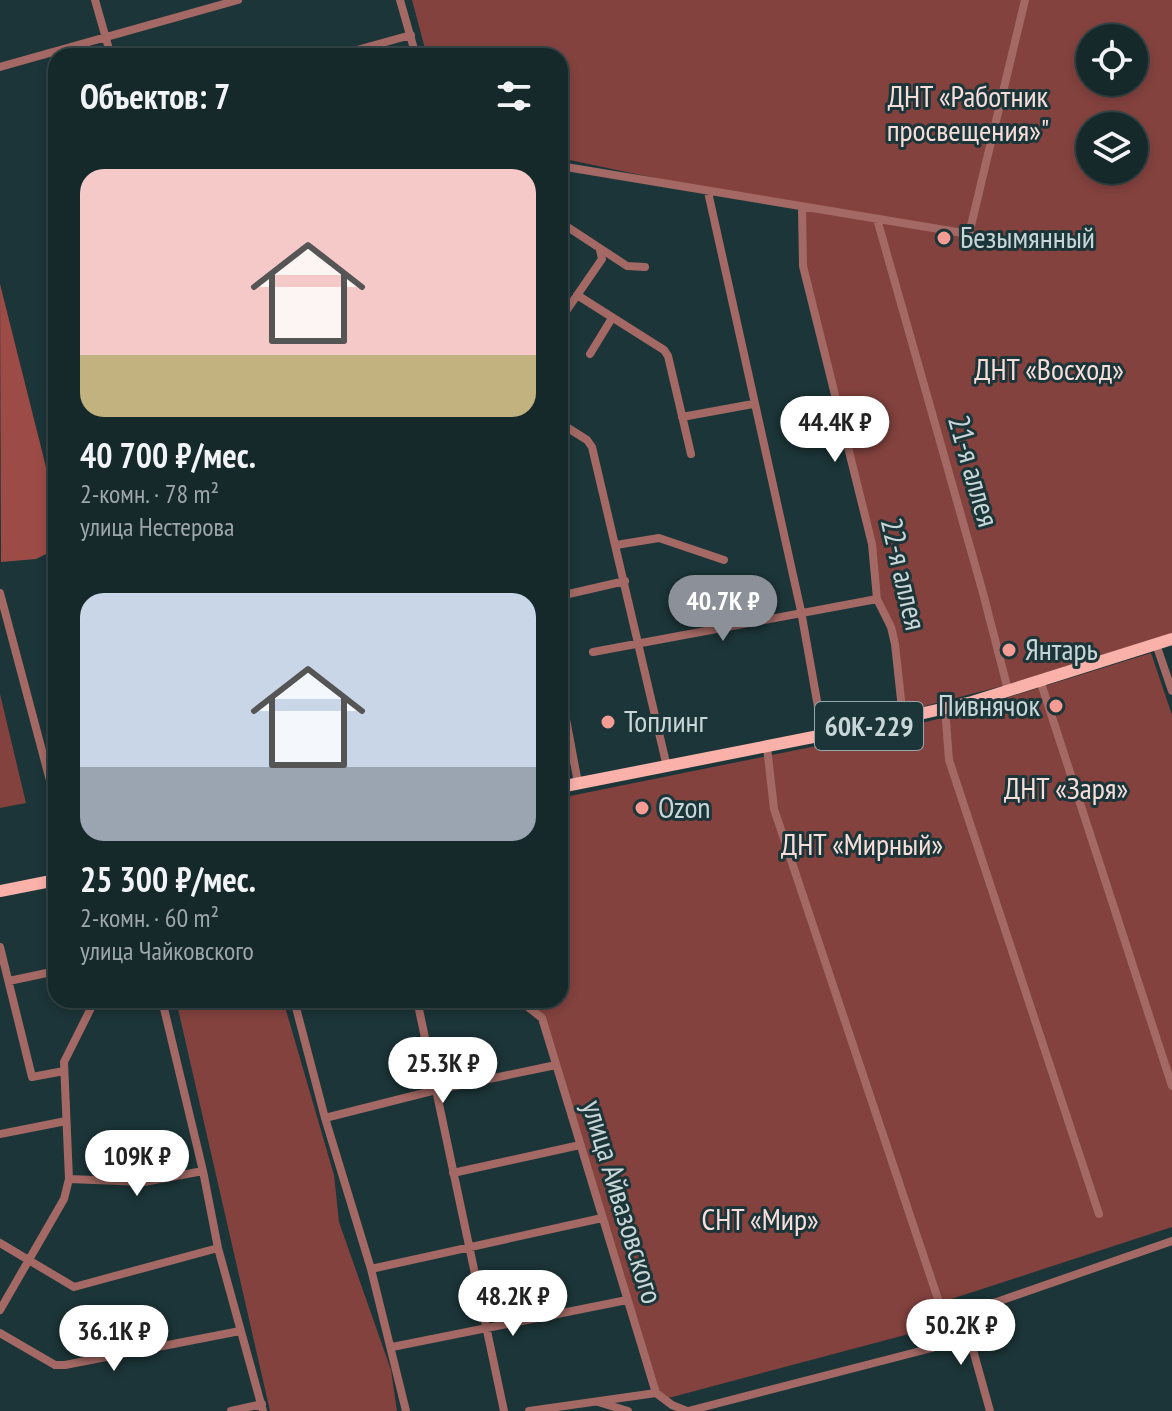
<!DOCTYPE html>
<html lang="ru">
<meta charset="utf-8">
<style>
body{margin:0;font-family:"PT Sans Narrow",sans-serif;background:#1e3032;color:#f1f3f6;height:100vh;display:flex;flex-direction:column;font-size:30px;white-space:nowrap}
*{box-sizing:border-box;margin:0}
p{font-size:26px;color:#9da6a8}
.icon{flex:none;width:44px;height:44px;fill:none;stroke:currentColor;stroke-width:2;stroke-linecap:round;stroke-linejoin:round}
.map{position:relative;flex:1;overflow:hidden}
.sheet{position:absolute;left:48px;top:48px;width:520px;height:960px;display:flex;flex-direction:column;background:#15282a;border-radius:24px;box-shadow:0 4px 12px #0003,0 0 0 2px #344447}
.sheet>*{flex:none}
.tools{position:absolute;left:1076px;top:24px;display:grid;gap:16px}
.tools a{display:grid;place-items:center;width:72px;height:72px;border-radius:50%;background:#15282a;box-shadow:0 4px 12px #0003,0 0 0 2px #344447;font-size:40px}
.price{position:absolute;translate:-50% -68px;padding:0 18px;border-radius:28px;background:#fff;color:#222;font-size:26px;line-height:52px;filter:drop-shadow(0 2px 4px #0008)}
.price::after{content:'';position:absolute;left:50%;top:48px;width:24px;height:18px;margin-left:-12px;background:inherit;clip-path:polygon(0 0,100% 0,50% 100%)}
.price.selected{background:#8c9099;color:#fff}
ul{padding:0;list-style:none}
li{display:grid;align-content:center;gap:16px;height:424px;padding:0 32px}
li span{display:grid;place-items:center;height:248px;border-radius:24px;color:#555}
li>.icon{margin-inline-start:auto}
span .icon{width:144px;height:144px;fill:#fffc;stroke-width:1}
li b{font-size:34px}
h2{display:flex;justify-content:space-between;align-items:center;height:96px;padding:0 32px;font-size:34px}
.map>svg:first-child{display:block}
.green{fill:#83423e;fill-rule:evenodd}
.forest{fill:#9d4b46}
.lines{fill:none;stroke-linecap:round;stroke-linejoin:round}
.minor{stroke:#a46964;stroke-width:8}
.primary{stroke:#fab1aa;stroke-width:12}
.poi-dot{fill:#f59c94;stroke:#1c3538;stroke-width:3}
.labels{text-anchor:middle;stroke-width:6;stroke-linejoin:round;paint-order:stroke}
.shield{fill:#1c3538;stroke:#94a6a8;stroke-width:2}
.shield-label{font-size:28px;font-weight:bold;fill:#c8d6d8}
.park-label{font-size:30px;fill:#f7dedb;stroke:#1c3538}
.poi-label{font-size:30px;fill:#c8d6d8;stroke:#1c3538;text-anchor:start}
.street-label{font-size:30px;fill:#c8d6d8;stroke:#1c3538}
</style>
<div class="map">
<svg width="1172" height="1411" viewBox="0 0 1172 1411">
<rect width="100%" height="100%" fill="#1c3538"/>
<path class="green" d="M412,0H1172V633L1010,684L902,712L895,644L881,598L872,544L803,266L799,204L712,190L560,158V56H427ZM1090,38H1134V82H1090ZM1090,126H1134V170H1090Z
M1151,653L1172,715V1227L936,1304L939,1326L661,1400L542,1018L520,1000H560V798L881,733L942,718Z
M0,694L26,803L0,808Z
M176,1000H283L334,1175L339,1222L391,1370L397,1411H270Z"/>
<path class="forest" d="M0,284L56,507V549L36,559L1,562Z"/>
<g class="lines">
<path class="minor" d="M95,0L111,56
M400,0L416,56
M335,56L411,35
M0,67L238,0
M560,166L969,234L1025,0
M708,192L801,611L823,735
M802,207L803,266L872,544L877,599L891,627L895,644L903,718
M877,219L983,593L1008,690
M560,222L627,266L645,267
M577,295L664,350L668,356L691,454
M560,320L602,259L600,250
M590,354L612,318
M682,417L753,404
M560,423L587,440L592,447L667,767
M616,545L659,538L724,560
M0,593L56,803
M560,596L625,581
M1156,644L1172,691
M593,652L877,599
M1040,680L1172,1086
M560,687L578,783
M945,708L949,760L1099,1214
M767,747L774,809L945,1320L932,1348
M0,947L32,1077L64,1071
M9,981L56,971
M162,1000L203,1171L218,1248L263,1411
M294,1000L325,1118L371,1269L406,1411
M417,1000L504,1411
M519,1000L542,1018L656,1393L672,1405L687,1411
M325,1118L436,1090L556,1065
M0,1134L66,1121
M453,1173L580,1145
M69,1179L144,1182L203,1171
M0,1243L74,1287L218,1248
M371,1269L602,1218
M0,1310L64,1199L69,1179L64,1062L95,1000
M963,1314L990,1411
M945,1320L1172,1241
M0,1333L55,1365H65L240,1331
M392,1347L627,1300
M598,1402L628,1411
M231,1411L262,1404
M529,1411L656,1393
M688,1411L932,1348L970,1336"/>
<path class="primary" d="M560,787L854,729L972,702L1172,639
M0,891L56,880"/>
</g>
<g class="poi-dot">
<circle cx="944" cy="238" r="8"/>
<circle cx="1009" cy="650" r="8"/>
<circle cx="1056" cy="706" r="8"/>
<circle cx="608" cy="722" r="8"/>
<circle cx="642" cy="808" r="8"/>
</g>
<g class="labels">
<rect class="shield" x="815" y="702" width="108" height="48" rx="6"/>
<g class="shield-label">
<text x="869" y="736">60К-229</text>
</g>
<g class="park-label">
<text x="968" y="107">ДНТ «Работник<tspan x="968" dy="34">просвещения»"</tspan></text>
<text x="1049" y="380">ДНТ «Восход»</text>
<text x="1066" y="799">ДНТ «Заря»</text>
<text x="862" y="855">ДНТ «Мирный»</text>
<text x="760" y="1230">СНТ «Мир»</text>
</g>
<g class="poi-label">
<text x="960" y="248">Безымянный</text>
<text x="1025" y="660">Янтарь</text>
<text x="1040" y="716" text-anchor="end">Пивнячок</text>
<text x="624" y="732">Топлинг</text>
<text x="658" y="818">Ozon</text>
</g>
<g class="street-label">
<text transform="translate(973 471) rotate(74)" y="10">21-я аллея</text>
<text transform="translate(903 574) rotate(77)" y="10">22-я аллея</text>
<text transform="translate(622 1202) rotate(73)" y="10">улица Айвазовского</text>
</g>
</g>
</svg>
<div class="tools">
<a><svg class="icon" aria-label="locate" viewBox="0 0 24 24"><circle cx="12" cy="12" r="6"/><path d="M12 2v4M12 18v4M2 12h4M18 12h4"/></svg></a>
<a><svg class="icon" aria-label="layers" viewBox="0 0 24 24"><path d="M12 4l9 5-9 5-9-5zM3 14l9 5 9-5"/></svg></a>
</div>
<b class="price" style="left:835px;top:464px">44.4K ₽</b>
<b class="price selected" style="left:723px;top:643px">40.7K ₽</b>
<b class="price" style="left:443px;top:1105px">25.3K ₽</b>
<b class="price" style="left:137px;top:1198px">109K ₽</b>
<b class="price" style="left:513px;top:1338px">48.2K ₽</b>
<b class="price" style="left:961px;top:1367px">50.2K ₽</b>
<b class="price" style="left:114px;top:1373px">36.1K ₽</b>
<section class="sheet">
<h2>Объектов: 7<svg class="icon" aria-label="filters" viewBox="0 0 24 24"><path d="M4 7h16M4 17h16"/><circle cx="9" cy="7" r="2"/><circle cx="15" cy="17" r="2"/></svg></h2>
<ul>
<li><span style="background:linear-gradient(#f6c9c9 75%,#c2b280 0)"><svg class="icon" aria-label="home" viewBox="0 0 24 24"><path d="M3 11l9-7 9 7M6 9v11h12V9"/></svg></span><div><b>40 700 ₽/мес.</b><p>2-комн. · 78 m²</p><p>улица Нестерова</p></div></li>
<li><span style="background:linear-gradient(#c9d6e8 70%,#9aa5b1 0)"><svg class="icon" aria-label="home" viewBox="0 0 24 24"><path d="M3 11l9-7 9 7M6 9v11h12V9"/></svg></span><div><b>25 300 ₽/мес.</b><p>2-комн. · 60 m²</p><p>улица Чайковского</p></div></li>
</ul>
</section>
</div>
